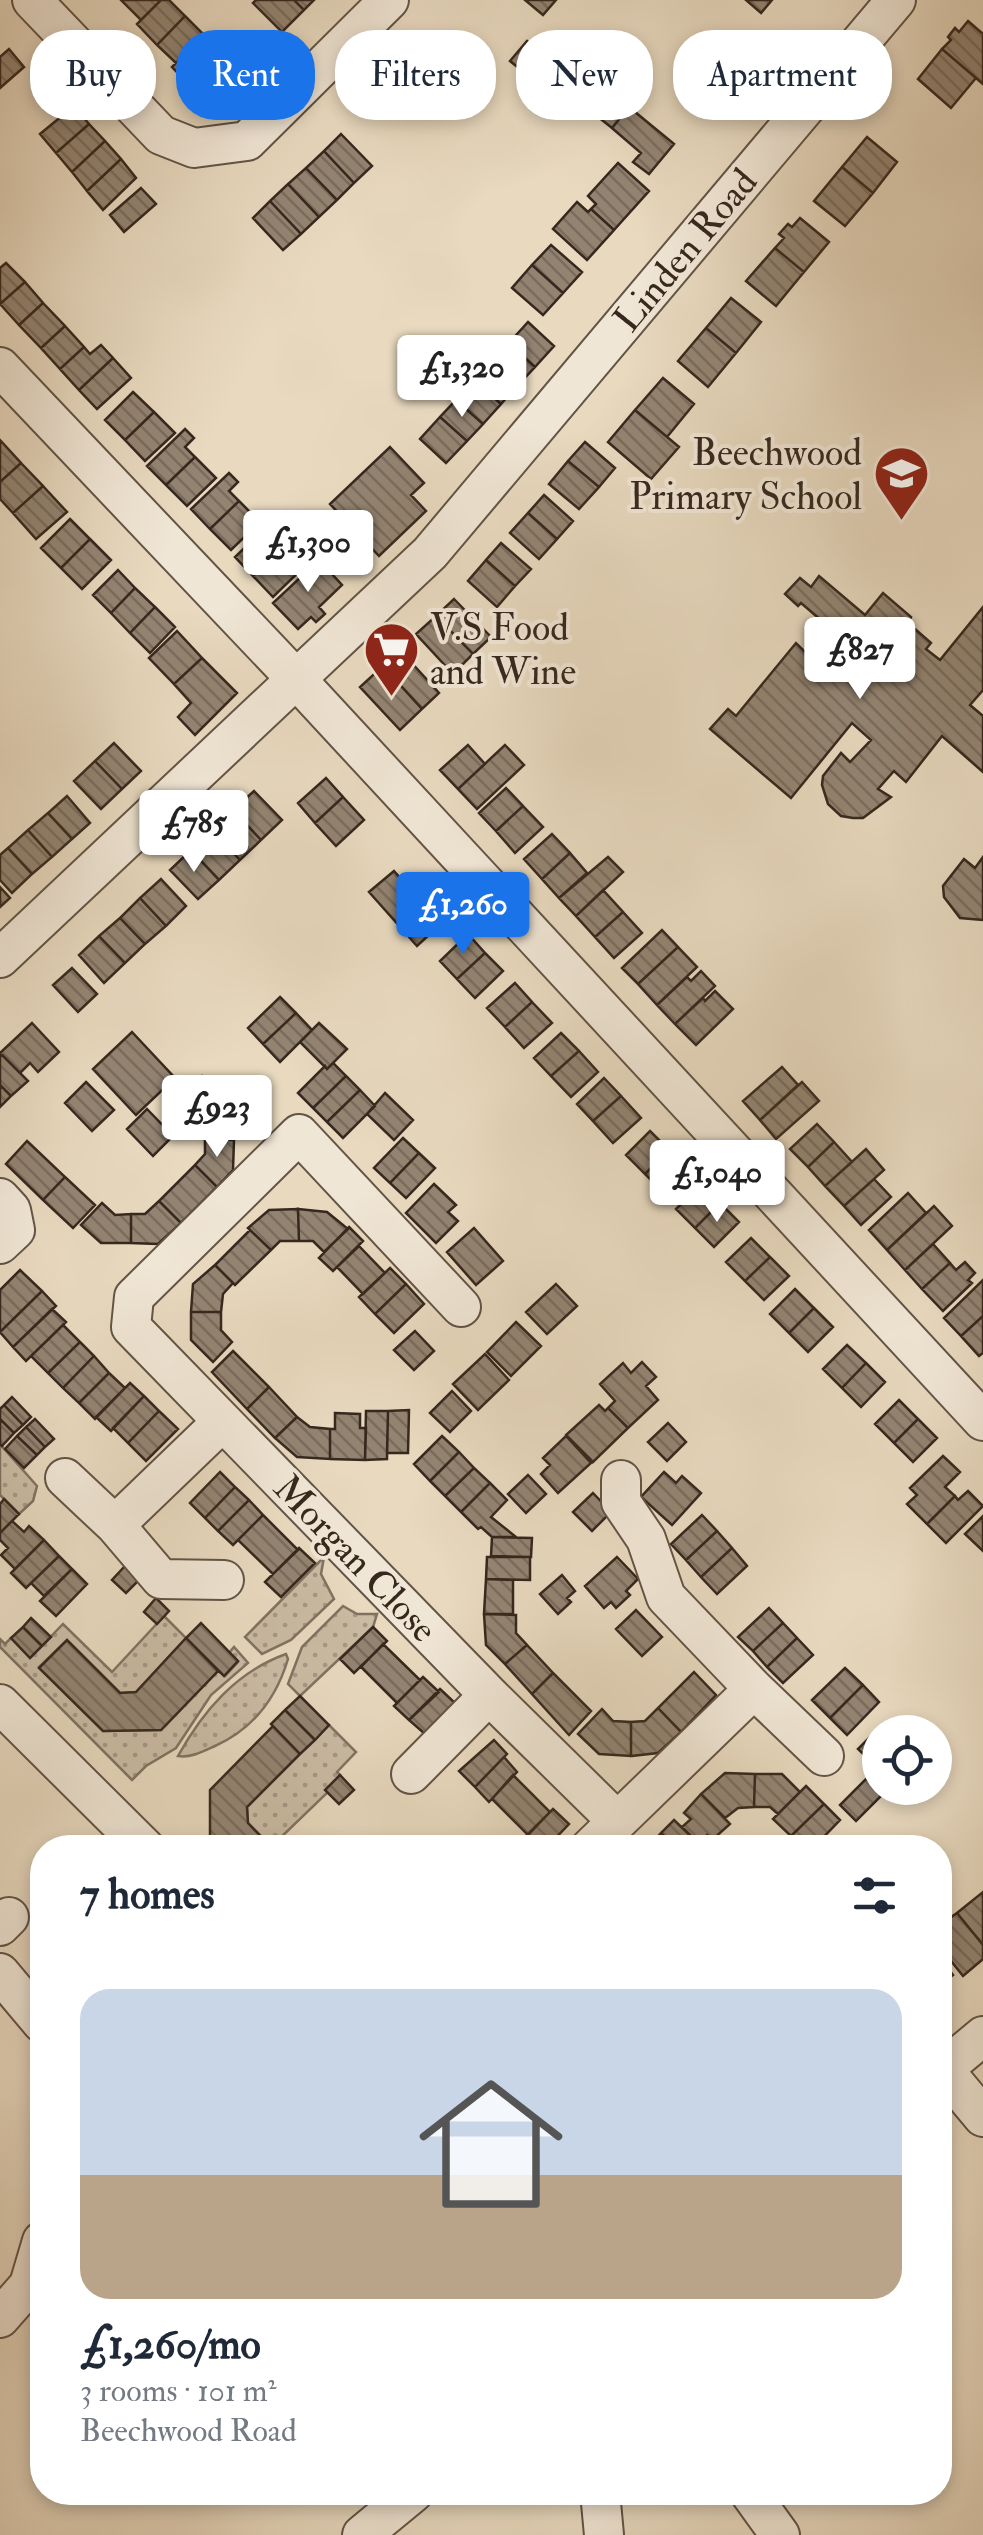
<!DOCTYPE html>
<meta charset="utf-8">
<style>
body{margin:0;font-family:"IM FELL Double Pica",serif;background:#f6f6f7;color:#1f2937;height:100vh;display:flex;flex-direction:column;font-size:38px;white-space:nowrap}
*{box-sizing:border-box;margin:0}
p{font-size:32px;color:#747a83}
.icon{flex:none;width:55px;height:55px;fill:none;stroke:currentColor;stroke-width:2;stroke-linecap:round;stroke-linejoin:round}
.map{position:relative;flex:1;overflow:hidden}
.sheet{position:absolute;left:30px;top:1835px;width:922px;height:670px;display:flex;flex-direction:column;background:#fff;border-radius:40px;box-shadow:0 5px 15px #0003}
.sheet>*{flex:none}
.banner{position:absolute;left:30px;top:30px;width:925px;height:90px;display:flex;gap:20px}
.controls{position:absolute;left:862px;top:1715px;display:grid;gap:20px}
.controls a{display:grid;place-items:center;width:90px;height:90px;border-radius:50%;background:#fff;box-shadow:0 5px 15px #0003;font-size:50px}
.price{position:absolute;translate:-50% -85px;padding:0 22px;border-radius:10px;background:#fff;color:#222;font-size:32px;line-height:65px;filter:drop-shadow(0 2px 5px #0008)}
.price::after{content:'';position:absolute;left:50%;top:60px;width:30px;height:22px;margin-left:-15px;background:inherit;clip-path:polygon(0 0,100% 0,50% 100%)}
.price.current{background:#1a73e8;color:#fff}
ul{padding:0;list-style:none}
li{display:grid;align-content:center;gap:20px;height:530px;padding:0 50px}
li span{display:grid;place-items:center;height:310px;border-radius:30px;color:#555}
li>.icon{margin-inline-start:auto}
span .icon{width:180px;height:180px;fill:#fffc;stroke-width:1}
li b{font-size:42px}
h2{display:flex;justify-content:space-between;align-items:center;height:120px;padding:0 50px;font-size:42px}
.tag{padding:0 35px;border-radius:40px;background:#fff;box-shadow:0 5px 15px #0003;font-size:35px;line-height:90px}
.tag.current{background:#1a73e8;color:#fff}
.map>svg:first-child{display:block}
.green{fill:url(#green-dots);stroke:#807261;stroke-width:2.5}
.building{fill:url(#building-back-hatch);stroke:#36281e;stroke-width:2.5}
.lines{fill:none;stroke-linecap:round;stroke-linejoin:round}
.minor-casing{stroke:#625446;stroke-width:42}
.minor{stroke:#f0e6d5;stroke-width:38}
.labels{text-anchor:middle;stroke-width:8;stroke-linejoin:round;paint-order:stroke}
.street-label{font-size:38px;fill:#36281e;stroke:#f0e6d5}
.poi-label{font-size:38px;fill:#36281e;stroke:#f0e6d5;text-anchor:end}
</style>
<div class="map">
<svg width="983" height="2535" viewBox="0 0 983 2535">
<defs>
<pattern id="green-dots" width="8" height="8" patternUnits="userSpaceOnUse" patternTransform="scale(2.5)"><rect width="8" height="8" fill="#cabba4"/><path d="M2 2h.1M6 6h.1" fill="none" stroke="#a59885" stroke-width="1.8" stroke-linecap="round"/></pattern>
<pattern id="building-back-hatch" width="6" height="6" patternUnits="userSpaceOnUse" patternTransform="scale(2.5)"><rect width="6" height="6" fill="#938472"/><path d="M-1 5l2 2M0 0l6 6M5-1l2 2" fill="none" stroke="#796c5d"/></pattern>
</defs>
<rect width="100%" height="100%" fill="#e8d9bf"/>
<filter id="stains"><feTurbulence type="fractalNoise" baseFrequency=".002" numOctaves="4"/><feColorMatrix values="0 0 0 0 .2 0 0 0 0 .09 0 0 0 0 .02 0 0 0 .5 -.17"/></filter>
<radialGradient id="worn" r=".72"><stop offset=".6" stop-color="#630" stop-opacity="0"/><stop offset="1" stop-color="#630" stop-opacity=".3"/></radialGradient>
<path class="green" d="M0,1444L37,1486L33,1501L19,1514L0,1495Z
M324,1557L321,1574L334,1599L291,1640L262,1654L245,1637Z
M343,1606L357,1614H377L373,1627L300,1696L288,1684L302,1647Z
M164,1616L186,1638L136,1692L120,1693L67,1640L39,1667L103,1731L161,1730L218,1671L225,1676L238,1662L229,1653L234,1647L248,1663L211,1695L176,1748L146,1766L132,1780L0,1647V1639L5,1644L11,1638L30,1658L63,1624L112,1672Z
M286,1654L288,1659C276,1699 253,1729 215,1746C202,1752 191,1758 178,1756C203,1711 236,1672 286,1654Z
M329,1725L356,1752L337,1772L340,1775L328,1792L277,1841L283,1847H272L248,1823L247,1807Z"/>
<path class="building" d="M121,0H161L141,20Z
M161,0H169L185,16L157,45L137,24Z
M256,0H294L304,10L282,32L253,3Z
M294,0H314L304,10Z
M525,0H556L543,15Z
M746,0H772L761,13Z
M185,16L204,35L176,63L157,45Z
M968,21L983,34V84L942,49L951,40L948,37L955,28L959,32Z
M200,39L220,59L192,88L172,67Z
M527,41L553,63L537,83L510,61Z
M9,49L24,67L0,88V57Z
M942,49L976,78L951,108L918,79Z
M220,59L239,78L211,106L192,88Z
M553,63L582,88L565,108L537,83Z
M604,87L629,107L612,128L587,108Z
M74,106L89,124L56,153L40,134Z
M629,107L674,144L649,174L633,162L641,153L612,128Z
M89,124L105,141L72,172L56,153Z
M341,134L372,166L354,183L324,151Z
M867,137L897,162L873,193L842,167Z
M105,141L121,159L87,191L72,172Z
M324,151L354,183L337,200L306,168Z
M121,159L136,178L103,210L87,191Z
M618,163L649,191L614,230L591,209L596,204L588,196Z
M842,167L873,193L845,226L814,201Z
M306,168L337,200L319,217L288,184Z
M288,184L319,217L301,234L270,201Z
M141,188L156,204L124,232L110,215Z
M270,201L301,234L283,250L253,218Z
M577,202L588,212L591,209L614,230L587,260L553,229Z
M800,218L829,242L804,272L775,248L784,238L779,234L788,224L792,227Z
M551,245L582,272L563,293L532,265Z
M775,248L804,272L776,306L746,281Z
M6,263L25,282L0,304V268Z
M532,265L563,293L543,315L512,288Z
M25,282L43,303L19,325L0,304Z
M731,298L761,322L736,353L706,328Z
M43,303L65,326L41,348L19,325Z
M528,322L554,346L535,367L509,343Z
M65,326L84,347L60,369L41,348Z
M706,328L736,353L708,387L678,361Z
M509,343L535,367L519,384L493,359Z
M101,345L113,358L79,390L60,369L84,347L90,354Z
M113,358L131,378L97,409L79,390Z
M493,359L519,384L501,404L475,380Z
M663,378L694,404L667,437L635,410Z
M475,380L501,404L483,424L456,400Z
M133,392L154,412L125,440L105,420Z
M456,400L483,424L467,441L440,417Z
M635,410L679,447L651,479L608,442Z
M154,412L175,433L145,461L125,440Z
M440,417L467,441L446,463L420,439Z
M185,429L194,438L185,447L195,457L166,485L147,466Z
M0,440L21,463L0,482Z
M585,442L615,468L599,487L568,461Z
M390,447L424,483L411,495L426,511L379,556L330,504Z
M195,457L216,478L187,506L166,485Z
M568,461L599,487L579,509L549,484Z
M21,463L43,486L13,513L0,499V482Z
M229,473L238,482L229,491L239,501L210,529L191,509Z
M43,486L67,512L36,539L13,513Z
M544,495L573,521L557,539L528,513Z
M239,501L260,522L231,550L210,529Z
M528,513L557,539L539,559L510,533Z
M70,519L90,539L61,568L41,548Z
M264,529L282,548L253,576L235,557Z
M90,539L111,560L82,589L61,568Z
M501,543L531,569L515,586L486,560Z
M282,548L293,559L298,554L307,564L273,597L253,576Z
M319,560L342,585L319,607L325,614L316,622L311,617L298,629L273,603Z
M486,560L515,586L497,607L468,581Z
M118,570L135,588L111,613L93,595Z
M819,576L865,615L883,593L911,617L908,623L931,643L926,649L940,660L983,607V690L970,705L983,716V772L942,736L906,782L894,771L878,789L891,797L863,818H853L841,816L828,804L822,785L823,776L841,753L850,762L871,740L852,723L791,798L710,729L728,709L736,716L796,643L806,653L821,634L837,648L843,639L801,603L798,606L785,594L800,578L811,587Z
M135,588L155,607L130,633L111,613Z
M454,599L491,637L473,654L436,616Z
M155,607L175,627L150,653L130,633Z
M436,616L473,654L453,674L416,634Z
M177,631L202,658L174,684L149,658Z
M400,650L439,693L422,709L383,666Z
M202,658L237,693L195,735L178,717L191,703L174,684Z
M383,666L422,709L400,730L360,687Z
M114,743L141,771L122,789L95,761Z
M468,745L485,764L458,789L440,770Z
M505,745L524,765L477,809L458,789Z
M95,761L122,789L101,809L74,781Z
M326,778L343,797L315,823L298,803Z
M506,788L523,806L496,831L479,813Z
M254,791L282,820L261,840L233,810Z
M67,796L90,823L72,839L48,813Z
M343,797L364,820L336,846L315,823Z
M523,806L543,827L515,853L496,831Z
M233,810L261,840L240,860L212,830Z
M48,813L72,839L52,857L28,830Z
M28,830L52,857L32,874L8,848Z
M212,830L240,860L219,880L191,850Z
M552,834L570,853L542,879L524,859Z
M8,848L32,874L12,893L0,880V855Z
M191,850L219,880L198,899L170,870Z
M570,853L587,873L559,898L542,879Z
M608,857L623,872L576,916L559,898Z
M983,857V920L960,918L944,897L943,886L964,859L975,868Z
M394,871L441,924L417,946L369,892Z
M161,879L186,906L166,926L140,898Z
M0,887L10,898L0,907Z
M603,890L623,912L595,937L576,916Z
M140,898L166,926L145,944L120,918Z
M623,912L642,933L614,958L595,937Z
M120,918L145,944L125,963L99,936Z
M662,930L678,947L638,984L622,968Z
M468,934L485,953L457,979L440,961Z
M99,936L125,963L104,983L79,955Z
M678,947L697,967L657,1005L638,984Z
M485,953L503,971L475,998L457,979Z
M72,968L97,994L78,1012L53,985Z
M701,971L715,986L675,1024L657,1005L687,977L691,981Z
M515,983L532,1002L505,1027L487,1008Z
M715,991L733,1009L696,1045L675,1024L703,998L705,1001Z
M280,997L296,1013L263,1044L248,1028Z
M532,1002L552,1023L524,1048L505,1027Z
M296,1013L312,1030L280,1062L263,1044Z
M32,1023L59,1052L38,1072L30,1063L20,1073L0,1053Z
M319,1023L347,1049L327,1069L300,1042Z
M132,1032L175,1078L136,1115L93,1069Z
M561,1033L579,1051L551,1076L534,1058Z
M579,1051L598,1072L571,1097L551,1076Z
M0,1053L28,1081L11,1096L0,1085Z
M333,1063L346,1076L313,1108L298,1093L325,1066L327,1069Z
M782,1067L798,1085L760,1120L743,1101Z
M202,1076L216,1092L189,1119L174,1103Z
M346,1076L360,1090L327,1122L313,1108Z
M604,1078L621,1096L593,1121L577,1104Z
M86,1082L114,1110L92,1131L65,1103Z
M802,1082L819,1101L776,1139L760,1120Z
M0,1085L11,1096L0,1107Z
M360,1090L375,1106L343,1138L327,1122Z
M216,1092L235,1114L234,1140L205,1139V1126L193,1114Z
M385,1093L413,1120L394,1140L367,1114Z
M621,1096L641,1118L613,1143L593,1121Z
M147,1109L173,1136L153,1156L127,1129Z
M817,1124L834,1142L808,1167L790,1149Z
M650,1131L669,1150L645,1174L626,1155Z
M403,1138L419,1153L390,1183L374,1168Z
M205,1139L234,1140L233,1170L217,1187L195,1165L205,1154Z
M27,1141L65,1177L43,1200L6,1164Z
M834,1142L852,1162L825,1186L808,1167Z
M866,1149L884,1170L844,1206L825,1186Z
M669,1150L689,1169L664,1193L645,1174Z
M419,1153L435,1168L406,1198L390,1183Z
M195,1165L217,1187L181,1223L159,1201Z
M65,1177L95,1205L73,1228L43,1200Z
M874,1179L891,1197L861,1225L844,1206Z
M434,1184L456,1205L448,1212L458,1221L436,1243L406,1213Z
M701,1184L720,1203L695,1228L676,1209Z
M908,1193L926,1213L887,1250L869,1230Z
M159,1201L181,1223L158,1244L131,1243V1214H145Z
M102,1203L115,1215L131,1214V1243H101L81,1225Z
M720,1203L739,1222L714,1247L695,1228Z
M934,1206L952,1226L905,1270L887,1250Z
M298,1209L327,1212L348,1229L324,1252L313,1241H299Z
M298,1209L299,1241H280L271,1250L248,1228L269,1210Z
M349,1227L363,1241L333,1271L319,1258Z
M474,1228L503,1261L476,1285L447,1252Z
M250,1230L271,1250L235,1285L215,1265Z
M751,1238L770,1257L745,1281L726,1262Z
M933,1244L950,1263L922,1289L905,1270Z
M359,1246L385,1273L363,1294L337,1267Z
M770,1257L789,1276L764,1300L745,1281Z
M965,1262L975,1273L968,1280L972,1283L943,1311L922,1289L950,1263L956,1270Z
M215,1265L233,1283L223,1294L221,1312H191L193,1284Z
M390,1268L406,1284L375,1314L359,1297Z
M20,1270L42,1291L0,1332V1290Z
M983,1280V1316L961,1336L944,1318Z
M406,1284L424,1304L394,1333L375,1314Z
M556,1284L577,1306L547,1334L526,1312Z
M795,1289L814,1308L789,1333L770,1314Z
M42,1291L56,1306L13,1347L0,1332Z
M814,1308L833,1327L808,1352L789,1333Z
M52,1309L66,1322L26,1361L13,1347Z
M191,1312H221V1330L232,1342L213,1362L191,1340Z
M983,1316V1353L979,1356L961,1336Z
M516,1322L541,1346L511,1376L487,1352Z
M63,1325L80,1342L48,1373L31,1356Z
M415,1331L434,1351L414,1370L394,1350Z
M80,1342L94,1356L63,1388L48,1373Z
M847,1345L866,1363L842,1388L823,1369Z
M233,1351L269,1387L247,1409L212,1372Z
M485,1354L509,1380L478,1410L453,1384Z
M94,1356L109,1373L79,1403L63,1388Z
M642,1362L656,1377L646,1386L658,1400L628,1428L608,1408L615,1401L600,1384L623,1363L631,1373Z
M866,1363L885,1382L861,1407L842,1388Z
M109,1373L125,1388L95,1419L79,1403Z
M130,1383L144,1396L111,1431L96,1417Z
M269,1387L297,1417L275,1438L247,1409Z
M452,1391L471,1411L450,1432L430,1413Z
M144,1396L159,1411L128,1443L113,1428Z
M12,1397L31,1417L23,1425L4,1405Z
M899,1400L918,1419L894,1443L875,1424Z
M4,1405L23,1425L14,1433L0,1419V1409Z
M599,1405L605,1411L608,1408L628,1428L593,1462L566,1435Z
M409,1410L408,1453H387L388,1411Z
M159,1411L178,1429L146,1461L128,1443Z
M366,1411H388L387,1459L365,1460Z
M335,1413L360,1414V1428H366L365,1460L330,1459V1429H335Z
M297,1417L310,1427L330,1429V1459L297,1457L275,1438Z
M0,1419L14,1433L2,1446L0,1444Z
M35,1419L54,1439L45,1447L26,1427Z
M918,1419L937,1438L913,1462L894,1443Z
M668,1423L686,1442L667,1461L648,1442Z
M26,1427L45,1447L37,1455L17,1436Z
M17,1436L37,1455L24,1468L5,1449Z
M442,1436L459,1452L430,1481L414,1464Z
M566,1436L591,1463L558,1493L541,1474L550,1465L543,1458Z
M459,1452L474,1468L445,1496L430,1481Z
M943,1456L960,1472L945,1487L955,1496L927,1524L907,1504L917,1495L910,1488Z
M474,1468L490,1483L461,1512L445,1496Z
M220,1472L235,1487L205,1518L190,1503Z
M664,1472L676,1483L682,1476L701,1493L672,1525L641,1497Z
M528,1475L546,1494L526,1513L508,1494Z
M490,1483L507,1500L491,1517L516,1537H492L481,1527L478,1529L461,1512Z
M235,1487L249,1500L218,1531L205,1518Z
M968,1491L983,1506L946,1543L927,1524L955,1496L958,1500Z
M593,1493L611,1512L592,1531L573,1512Z
M4,1499L19,1514L0,1533V1504Z
M249,1500L263,1515L233,1545L218,1531Z
M263,1515L298,1550L273,1574L238,1540Z
M702,1515L717,1531L686,1560L671,1544Z
M983,1516V1551L965,1534Z
M12,1521L24,1532L29,1526L44,1540L15,1569L1,1555L8,1548L0,1540V1533Z
M717,1531L732,1548L701,1577L686,1560Z
M492,1537L532,1538L531,1557L491,1556Z
M44,1540L59,1556L26,1588L11,1573Z
M299,1548L315,1563L281,1597L265,1582Z
M732,1548L747,1566L717,1594L701,1577Z
M59,1556L72,1569L44,1596L31,1583Z
M487,1557H530V1580L486,1579Z
M617,1557L638,1579L626,1591L630,1595L616,1608L611,1602L604,1608L585,1586Z
M125,1566L139,1580L126,1593L112,1580Z
M72,1569L87,1584L56,1616L40,1601Z
M562,1575L575,1591L567,1598L571,1602L558,1614L540,1594Z
M486,1579L513,1580V1614H484Z
M156,1598L169,1611L157,1624L144,1612Z
M769,1608L783,1623L753,1651L738,1637Z
M636,1610L662,1637L642,1656L616,1629Z
M484,1614L516,1615V1633L527,1645L505,1664L486,1645Z
M31,1618L51,1637L42,1646L23,1627Z
M201,1623L238,1661L224,1676L186,1638Z
M783,1623L797,1638L767,1667L753,1651Z
M23,1627L42,1646L30,1658L11,1638Z
M373,1627L387,1641L354,1673L340,1659Z
M186,1638L218,1671L161,1730L103,1731L39,1668L67,1640L120,1693L136,1692Z
M797,1638L813,1655L783,1683L767,1667Z
M383,1644L420,1680L397,1703L361,1667Z
M527,1645L553,1673L532,1694L505,1664Z
M845,1668L863,1685L830,1718L812,1700Z
M694,1672L716,1695L681,1732L658,1708Z
M553,1673L591,1711L569,1735L532,1694Z
M423,1677L439,1692L409,1720L394,1706Z
M863,1685L879,1702L847,1735L830,1718Z
M440,1689L455,1703L425,1734L409,1720Z
M300,1696L329,1725L315,1740L285,1710Z
M658,1708L681,1732L658,1753L631,1756V1722L645,1721Z
M602,1709L613,1721L631,1722V1756L599,1754L578,1734Z
M285,1710L315,1740L300,1754L271,1724Z
M906,1722L917,1732H896Z
M883,1724L892,1732H880V1770L858,1749Z
M273,1726L300,1754L247,1807L248,1823L272,1848H210V1790Z
M494,1740L507,1754L475,1787L459,1771Z
M504,1757L517,1772L489,1802L475,1787Z
M725,1773L755,1774L754,1807L738,1808L725,1818L701,1794Z
M755,1774H782L800,1792L778,1814L770,1807H754Z
M340,1775L354,1790L339,1804L325,1790Z
M513,1775L550,1812L528,1835L492,1799Z
M868,1777L884,1793L856,1821L840,1805Z
M806,1786L824,1804L791,1836L773,1819Z
M701,1794L730,1824L712,1840L707,1835L699,1844L682,1827L691,1819L684,1813Z
M824,1804L840,1820L813,1848H802L791,1836Z
M553,1809L569,1824L546,1848H524L519,1843Z
M674,1820L699,1844L703,1848H676L661,1833Z
M661,1833L676,1848H647Z
M983,1892V1945L957,1913Z
M957,1913L983,1945V1959L963,1976L940,1947V1925Z
M940,1958L953,1975L940,1985Z"/>
<g class="lines">
<defs>
<path id="minor" d="M32,0L161,135L194,148L247,141L389,0
M0,367L297,680L983,1421
M0,958L430,553L896,0
M0,1198L11,1210L15,1230L0,1244
M461,1307L299,1134L134,1297L131,1327L489,1695L617,1821
M65,1478L115,1525L222,1422
M115,1525L161,1579L224,1580
M754,1689L824,1756
M0,1704L145,1848
M411,1774L489,1695
M590,1848L754,1689L666,1597L646,1539L621,1502V1480
M0,1926L9,1917
M0,1973L42,2023
M943,2069L983,2117
M940,2072L983,2036
M0,2318L29,2285L42,2241
M600,2492L604,2535
M749,2492L780,2535
M362,2535L414,2492"/>
</defs>
<use href="#minor" class="minor-casing"/>
<use href="#minor" class="minor"/>
</g>
<defs>
<symbol id="school-pin" viewBox="-11 -11 22 30"><path d="M0 17L-7.5 6A9.5 9.5 0 1 1 7.5 6Z" fill="#8f2418" stroke="#f0e6d5"/><path d="M0-5L7-2L0 1L-7-2ZM-4 1L0 2.5L4 1V4Q0 6-4 4Z" fill="#fff"/></symbol>
<symbol id="supermarket-pin" viewBox="-11 -11 22 30"><path d="M0 17L-7.5 6A9.5 9.5 0 1 1 7.5 6Z" fill="#8f2418" stroke="#f0e6d5"/><path d="M-6-5.5h2.5l.6 2H6L4.5 2H-2.5L-4.4-4H-6ZM-1.5 3.2a1.3 1.3 0 1 0 .1 0ZM3 3.2a1.3 1.3 0 1 0 .1 0Z" fill="#fff"/></symbol>
</defs>
<g fill-rule="evenodd">
<use href="#school-pin" x="870" y="442" width="63" height="86"/>
<use href="#supermarket-pin" x="360" y="618" width="63" height="86"/>
</g>
<g class="labels">
<g class="street-label">
<text transform="translate(685 250) rotate(-50)" y="13">Linden Road</text>
<text transform="translate(356 1558) rotate(46)" y="13">Morgan Close</text>
</g>
<g class="poi-label">
<text x="862" y="465">Beechwood<tspan x="862" dy="44">Primary School</tspan></text>
<text x="430" y="640" text-anchor="start">V.S Food<tspan x="430" dy="44">and Wine</tspan></text>
</g>
</g>
<rect width="100%" height="100%" filter="url(#stains)"/>
<rect width="100%" height="100%" fill="url(#worn)"/>
</svg>
<div class="controls">
<a><svg class="icon" aria-label="locate" viewBox="0 0 24 24"><circle cx="12" cy="12" r="6"/><path d="M12 2v4M12 18v4M2 12h4M18 12h4"/></svg></a>
</div>
<b class="price" style="left:462px;top:420px">£1,320</b>
<b class="price" style="left:308px;top:595px">£1,300</b>
<b class="price" style="left:860px;top:702px">£827</b>
<b class="price" style="left:194px;top:875px">£785</b>
<b class="price current" style="left:463px;top:957px">£1,260</b>
<b class="price" style="left:217px;top:1160px">£923</b>
<b class="price" style="left:717px;top:1225px">£1,040</b>
<div class="banner">
<a class="tag">Buy</a>
<a class="tag current">Rent</a>
<a class="tag">Filters</a>
<a class="tag">New</a>
<a class="tag">Apartment</a>
</div>
<section class="sheet">
<h2>7 homes<svg class="icon" aria-label="filters" viewBox="0 0 24 24"><path d="M4 7h16M4 17h16"/><circle cx="9" cy="7" r="2"/><circle cx="15" cy="17" r="2"/></svg></h2>
<ul>
<li><span style="background:linear-gradient(#c9d6e8 60%,#b9a48a 0)"><svg class="icon" aria-label="home" viewBox="0 0 24 24"><path d="M3 11l9-7 9 7M6 9v11h12V9"/></svg></span><div><b>£1,260/mo</b><p>3 rooms · 101 m²</p><p>Beechwood Road</p></div></li>
</ul>
</section>
</div>
